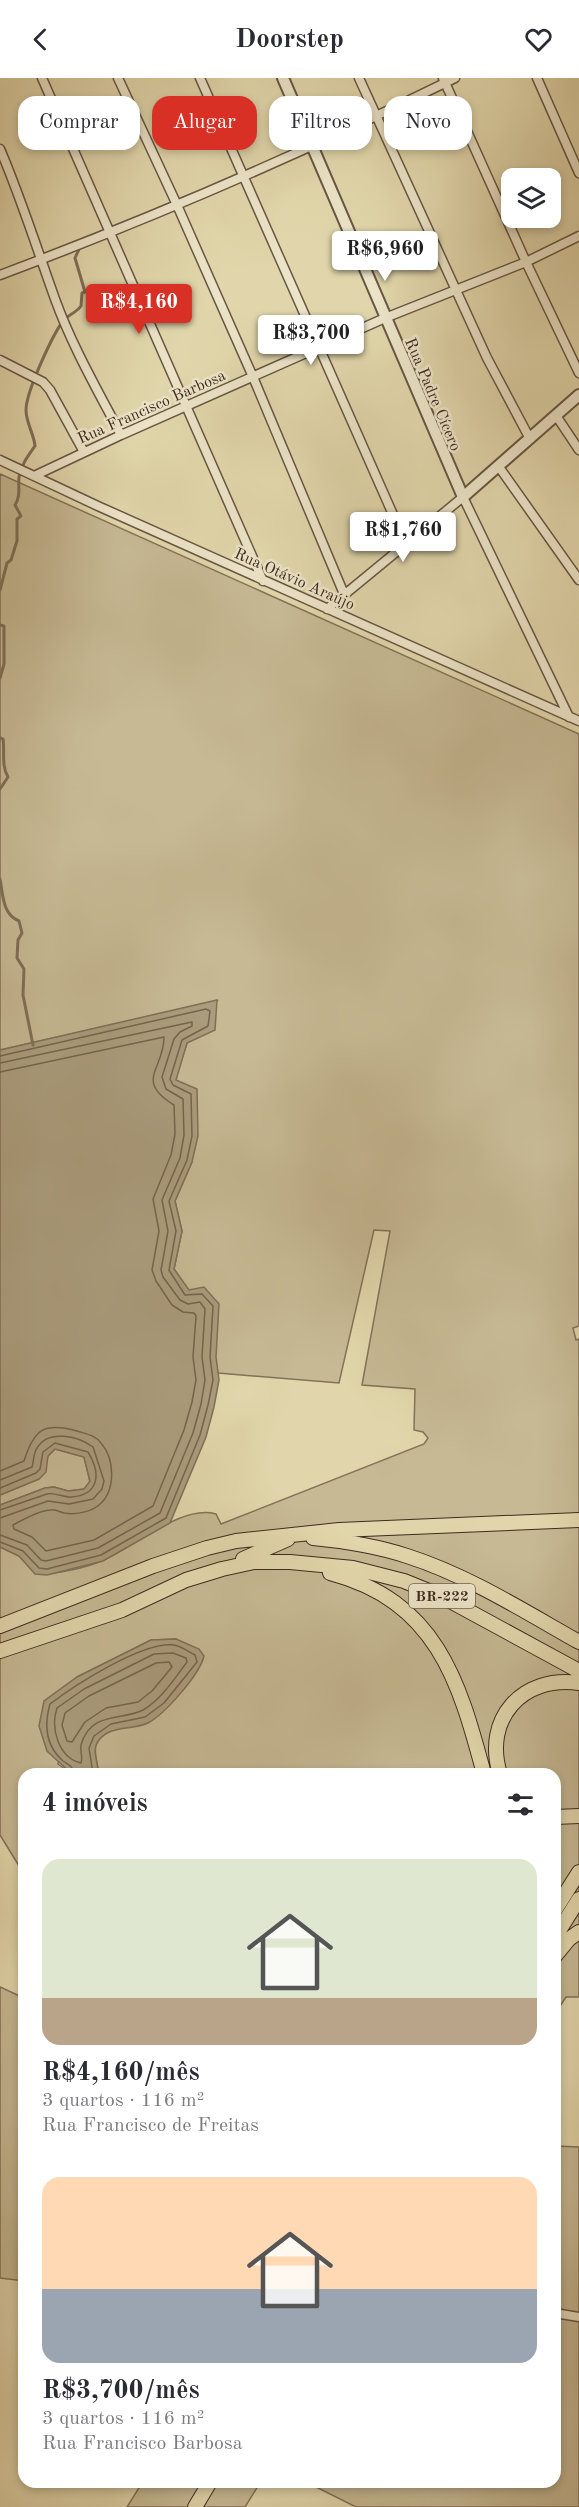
<!DOCTYPE html>
<html lang="pt">
<meta charset="utf-8">
<style>
body{margin:0;font-family:"Old Standard TT",serif;background:#f7f7f7;color:#2b2b33;height:100vh;display:flex;flex-direction:column;font-size:22px;white-space:nowrap}
*{box-sizing:border-box;margin:0}
p{font-size:20px;color:#7c7c81}
.icon{flex:none;width:33px;height:33px;fill:none;stroke:currentColor;stroke-width:2;stroke-linecap:round;stroke-linejoin:round}
.map{position:relative;flex:1;overflow:hidden}
.sheet{position:absolute;left:18px;top:1690px;width:543px;height:720px;display:flex;flex-direction:column;background:#fff;border-radius:18px;box-shadow:0 3px 9px #0003}
.sheet>*{flex:none}
.top-card{position:absolute;left:18px;top:18px;width:543px;height:54px;display:flex;gap:12px}
.fabs{position:absolute;left:501px;top:90px;display:grid;gap:12px}
.fabs a{display:grid;place-items:center;width:60px;height:60px;border-radius:12px;background:#fff;box-shadow:0 3px 9px #0003;font-size:30px}
.price{position:absolute;translate:-50% -51px;padding:0 14px;border-radius:6px;background:#fff;color:#222;font-size:20px;line-height:39px;filter:drop-shadow(0 2px 3px #0008)}
.price::after{content:'';position:absolute;left:50%;top:36px;width:18px;height:14px;margin-left:-9px;background:inherit;clip-path:polygon(0 0,100% 0,50% 100%)}
.price.selected{background:#d93025;color:#fff}
ul{padding:0;list-style:none}
li{display:grid;align-content:center;gap:12px;height:318px;padding:0 24px}
li span{display:grid;place-items:center;height:186px;border-radius:18px;color:#555}
li>.icon{margin-inline-start:auto}
span .icon{width:108px;height:108px;fill:#fffc;stroke-width:1}
li b{font-size:26px}
h2{display:flex;justify-content:space-between;align-items:center;height:72px;padding:0 24px;font-size:26px}
.pill{padding:0 21px;border-radius:18px;background:#fff;box-shadow:0 3px 9px #0003;font-size:21px;line-height:54px}
.pill.selected{background:#d93025;color:#fff}
header{display:flex;justify-content:space-between;align-items:center;height:78px;padding:0 24px;background:#fff;font-size:27px;font-weight:800}
.map>svg:first-child{display:block}
.green{fill:#c6b994;stroke:#83725a;stroke-width:1.5}
.water{fill:#aa9c7c;stroke:#806f58;stroke-width:1.5}
.lines{fill:none;stroke-linecap:round;stroke-linejoin:round}
.shore{stroke:#75644e;stroke-width:1.5}
.stream{stroke:#806f58;stroke-width:3}
.minor-casing{stroke:#685644;stroke-width:11}
.tertiary-casing{stroke:#685644;stroke-width:14}
.trunk-casing{stroke:#402b21;stroke-width:16}
.minor{stroke:#ece4c8;stroke-width:8}
.tertiary{stroke:#ece4c8;stroke-width:10}
.trunk{stroke:#e1d6ab;stroke-width:14}
.labels{text-anchor:middle;stroke-width:5;stroke-linejoin:round;paint-order:stroke}
.shield{fill:#ece4c8;stroke:#746253;stroke-width:1.5}
.shield-label{font-size:15px;font-weight:bold;fill:#402b21}
.street-label{font-size:16px;fill:#402b21;stroke:#ece4c8}
</style>
<header><svg class="icon" aria-label="back" viewBox="0 0 24 24"><path d="M15 5l-7 7 7 7"/></svg>Doorstep<svg class="icon" aria-label="heart" viewBox="0 0 24 24"><path d="M12 20l-8-8c-3-5 5-10 8-4 3-6 11-1 8 4z"/></svg></header>
<div class="map">
<svg width="579" height="2429" viewBox="0 0 579 2429">
<rect width="100%" height="100%" fill="#e1d6ab"/>
<filter id="stains"><feTurbulence type="fractalNoise" baseFrequency=".00333" numOctaves="4"/><feColorMatrix values="0 0 0 0 .2 0 0 0 0 .09 0 0 0 0 .02 0 0 0 .5 -.17"/></filter>
<radialGradient id="worn" r=".72"><stop offset=".6" stop-color="#630" stop-opacity="0"/><stop offset="1" stop-color="#630" stop-opacity=".3"/></radialGradient>
<path class="green" d="M0,396L579,656V1248L573,1250L576,1262L579,1261V1919H566L555,1936V1696H98C99,1688 95,1681 95,1672C94,1650 132,1648 147,1645L176,1561L151,1562L77,1599L58,1686L72,1696H24V1796L0,1757V1469L19,1478L36,1496C53,1497 87,1490 103,1482C135,1469 182,1426 216,1436L221,1446L424,1366L428,1360L423,1354L414,1352L415,1311L362,1307L390,1153L374,1152L339,1305L218,1295C213,1259 195,1220 174,1191L182,1153L175,1123L192,1084L175,1002L187,965L217,923L0,972Z
M55,1371L84,1379L90,1404L85,1411L68,1413L54,1409L45,1410L0,1427V1417L39,1401L48,1378Z
M0,1909L24,1920V2203L0,2200Z
M555,2068L579,2069V2429H356L308,2405L555,2404Z
M142,2405H260L245,2429H127Z"/>
<path class="water" d="M217,922L215,952L187,965L176,1002L197,1011L198,1058L192,1084L175,1123L182,1153L174,1191L189,1212L204,1209L219,1226L216,1279L219,1302L214,1329L206,1359L170,1445L103,1483L47,1497L35,1496L19,1478L0,1469V1427L45,1410L54,1409L68,1413L84,1411L90,1403L84,1379L55,1371L48,1378L46,1394L39,1401L0,1417V972Z
M176,1561L199,1571L204,1578C200,1596 165,1636 148,1645C131,1653 108,1646 97,1665C92,1674 99,1686 98,1696H72L47,1673L39,1648L44,1623L77,1599L151,1562Z"/>
<g class="lines">
<path class="shore" d="M0,978L206,931L210,933L208,948L182,962L170,1001L173,1007L191,1016L192,1058L187,1082L169,1123L176,1153L169,1192L185,1217L202,1216L213,1228L210,1279L213,1302L208,1327L200,1357L166,1440L101,1477L47,1491L39,1490L23,1473L0,1464
M0,985L192,944V948L180,954L174,961L162,999L166,1011L183,1021L184,1057L180,1080L162,1122L168,1153L161,1192L163,1199L180,1222L188,1226L200,1224L205,1231L202,1279L205,1302L201,1326L193,1355L160,1435L98,1470L46,1483L41,1482L27,1467L0,1457
M0,994L164,959C164,992 134,1002 174,1027L175,1056L171,1077L153,1121L159,1153L152,1192L156,1203L172,1227L183,1234L194,1235L196,1238L193,1279L196,1302L192,1324L184,1352L153,1428L94,1462L46,1473L32,1459L14,1451L13,1447C22,1442 40,1432 51,1432C55,1431 60,1434 64,1435C75,1437 91,1434 99,1427C116,1413 115,1381 101,1365C95,1357 86,1356 77,1353C44,1344 34,1351 24,1383L0,1393
M0,1402L32,1389C34,1383 33,1376 37,1370C48,1351 78,1358 93,1369L104,1403L102,1411L93,1421L69,1426L48,1423L0,1440
M0,1410L36,1395L40,1391L43,1374L55,1365L88,1374C101,1395 100,1417 71,1419C62,1419 55,1414 47,1416L0,1432
M173,1575L186,1580L187,1584C175,1600 161,1622 143,1632C122,1643 90,1633 81,1667C80,1673 83,1679 81,1685C59,1680 50,1651 57,1630L84,1611L154,1576Z
M169,1584L172,1589L152,1613L138,1624L106,1630L85,1644L72,1664L67,1663L62,1647L65,1635L89,1618L156,1585Z
M74,1696C74,1689 69,1687 63,1683C46,1668 44,1647 50,1626C75,1607 143,1563 174,1567C181,1568 189,1574 195,1577L197,1584L164,1625L145,1639L111,1646L94,1658L89,1670L93,1696"/>
<path class="stream" d="M0,512L7,485L11,482L17,463V441L21,438L15,427C21,418 18,409 19,399C21,387 28,378 35,368C34,356 26,345 26,332C26,314 52,258 63,243C68,237 76,235 81,228L82,215L85,214L75,180L80,169
M0,547L4,548V586L0,600
M0,660L3,661C5,674 1,687 8,699L0,711
M0,801C3,816 2,836 19,843L22,855L18,862L17,880L24,891L23,917L33,967"/>
<defs>
<path id="minor" d="M42,0L263,503
M118,0L177,127L253,299L344,516
M200,0L406,466
M359,0L487,280L530,361
M443,0L526,184L579,295
M537,0L579,95
M0,71C21,120 37,171 55,221C72,268 98,313 121,357
M0,197C155,139 307,73 455,0
M0,282L43,304L50,312L84,374
M557,339L579,372
M0,382L100,429L579,643
M499,389L579,502
M34,398L121,357L385,240L526,184L579,158
M327,531L463,419L569,639
M555,2235L579,2239"/>
<path id="tertiary" d="M283,0L463,419L579,317"/>
<path id="trunk" d="M313,1460C344,1463 377,1468 407,1478C467,1497 524,1533 579,1564
M243,1481L288,1461
M330,1495C436,1523 459,1602 484,1696
M0,1548L153,1488L207,1470L236,1463L339,1452L579,1442
M0,1573L122,1532L186,1502L222,1491L254,1484H290L353,1490L404,1503L441,1518L579,1593
M500,1696C483,1641 522,1597 579,1605
M555,1739L579,1738
M555,1832L579,1794
M555,1859L579,1821
M555,1878L569,1861L579,1854
M195,2429L210,2404"/>
</defs>
<use href="#minor" class="minor-casing"/>
<use href="#tertiary" class="tertiary-casing"/>
<use href="#trunk" class="trunk-casing"/>
<use href="#minor" class="minor"/>
<use href="#tertiary" class="tertiary"/>
<use href="#trunk" class="trunk"/>
</g>
<g class="labels">
<rect class="shield" x="409" y="1506" width="66" height="24" rx="4.5"/>
<g class="shield-label">
<text x="442" y="1523">BR-222</text>
</g>
<g class="street-label">
<text transform="translate(434 316) rotate(67)" y="6">Rua Padre Cícero</text>
<text transform="translate(151 328) rotate(-24)" y="6">Rua Francisco Barbosa</text>
<text transform="translate(295 500) rotate(24)" y="6">Rua Otávio Araújo</text>
</g>
</g>
<rect width="100%" height="100%" filter="url(#stains)"/>
<rect width="100%" height="100%" fill="url(#worn)"/>
</svg>
<div class="fabs">
<a><svg class="icon" aria-label="layers" viewBox="0 0 24 24"><path d="M12 4l9 5-9 5-9-5zM3 14l9 5 9-5"/></svg></a>
</div>
<b class="price" style="left:385px;top:204px">R$6,960</b>
<b class="price selected" style="left:139px;top:257px">R$4,160</b>
<b class="price" style="left:311px;top:288px">R$3,700</b>
<b class="price" style="left:403px;top:485px">R$1,760</b>
<div class="top-card">
<a class="pill">Comprar</a>
<a class="pill selected">Alugar</a>
<a class="pill">Filtros</a>
<a class="pill">Novo</a>
</div>
<section class="sheet">
<h2>4 imóveis<svg class="icon" aria-label="filters" viewBox="0 0 24 24"><path d="M4 7h16M4 17h16"/><circle cx="9" cy="7" r="2"/><circle cx="15" cy="17" r="2"/></svg></h2>
<ul>
<li><span style="background:linear-gradient(#dfe7d0 75%,#b9a48a 0)"><svg class="icon" aria-label="home" viewBox="0 0 24 24"><path d="M3 11l9-7 9 7M6 9v11h12V9"/></svg></span><div><b>R$4,160/mês</b><p>3 quartos · 116 m²</p><p>Rua Francisco de Freitas</p></div></li>
<li><span style="background:linear-gradient(#ffd9b3 60%,#9aa5b1 0)"><svg class="icon" aria-label="home" viewBox="0 0 24 24"><path d="M3 11l9-7 9 7M6 9v11h12V9"/></svg></span><div><b>R$3,700/mês</b><p>3 quartos · 116 m²</p><p>Rua Francisco Barbosa</p></div></li>
</ul>
</section>
</div>
